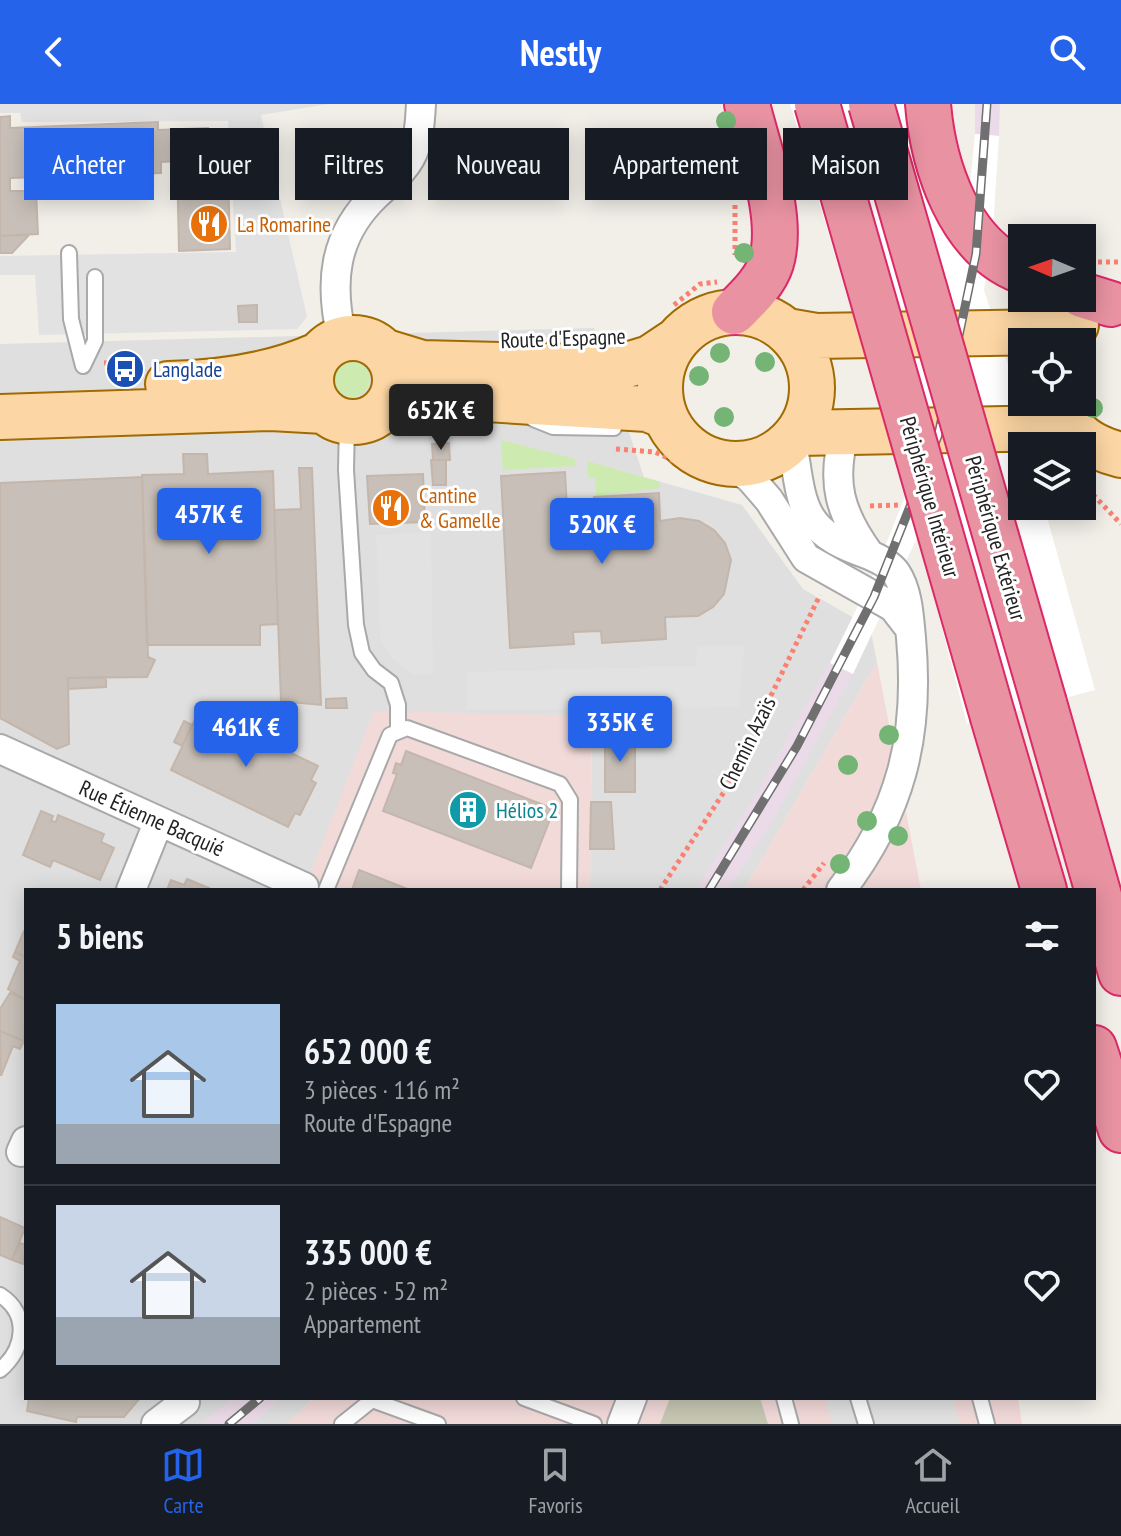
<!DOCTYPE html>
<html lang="fr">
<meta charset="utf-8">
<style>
body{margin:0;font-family:"PT Sans Narrow",sans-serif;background:#20242c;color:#f1f3f6;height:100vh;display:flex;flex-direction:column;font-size:30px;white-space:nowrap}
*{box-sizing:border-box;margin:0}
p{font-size:26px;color:#9ea1a6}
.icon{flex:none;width:44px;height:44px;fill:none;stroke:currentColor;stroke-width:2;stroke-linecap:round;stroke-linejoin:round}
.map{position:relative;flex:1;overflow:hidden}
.drawer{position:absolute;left:24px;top:784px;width:1072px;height:512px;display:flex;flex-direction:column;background:#171b24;border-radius:0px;box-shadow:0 4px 20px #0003}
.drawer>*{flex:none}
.banner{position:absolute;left:24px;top:24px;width:1074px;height:72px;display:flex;gap:16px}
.needle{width:52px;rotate:272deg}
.controls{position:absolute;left:1008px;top:120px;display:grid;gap:16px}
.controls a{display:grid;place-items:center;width:88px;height:88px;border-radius:0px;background:#171b24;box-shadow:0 4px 20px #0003;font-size:40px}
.price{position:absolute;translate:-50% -68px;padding:0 18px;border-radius:8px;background:#2563eb;color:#fff;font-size:26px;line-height:52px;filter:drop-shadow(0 2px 4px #0008)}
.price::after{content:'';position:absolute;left:50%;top:48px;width:24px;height:18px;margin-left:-12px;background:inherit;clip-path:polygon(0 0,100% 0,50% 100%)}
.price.current{background:#222;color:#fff}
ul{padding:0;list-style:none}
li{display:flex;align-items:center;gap:24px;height:200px;padding:0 32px}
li+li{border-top:2px solid #363941}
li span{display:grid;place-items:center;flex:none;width:224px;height:160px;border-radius:0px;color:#555}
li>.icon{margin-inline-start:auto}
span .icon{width:96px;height:96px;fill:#fffc;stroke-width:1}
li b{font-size:34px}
h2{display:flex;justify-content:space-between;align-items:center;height:96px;padding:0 32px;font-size:34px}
.chip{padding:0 28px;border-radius:0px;background:#171b24;box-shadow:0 4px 20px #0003;font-size:28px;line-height:72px}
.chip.current{background:#2563eb;color:#fff}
header{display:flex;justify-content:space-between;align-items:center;height:104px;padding:0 32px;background:#2563eb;color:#fff;font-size:36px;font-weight:600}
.dock{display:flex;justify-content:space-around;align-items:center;height:112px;border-top:2px solid #363941;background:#171b24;font-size:22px;color:#9ea1a6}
.dock a{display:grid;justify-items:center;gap:4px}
.dock .current{color:#2563eb}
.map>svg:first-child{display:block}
.residential{fill:#e0dfdf}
.commercial{fill:#f2dad9}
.industrial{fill:#ebdbe8}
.construction{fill:#c7c7b4}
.grass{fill:#cdebb0}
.parking{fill:#e2e2e2}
.pier{fill:#fff}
.building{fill:#c7bfb8;stroke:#c4b6ab;stroke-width:2}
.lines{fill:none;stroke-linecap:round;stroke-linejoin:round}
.service-casing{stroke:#a9a9a9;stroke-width:18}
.minor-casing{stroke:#a9a9a9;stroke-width:32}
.primary-casing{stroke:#a06b00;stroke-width:48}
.motorway-casing{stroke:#dc2a67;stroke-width:48}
.path{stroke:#fa8072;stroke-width:5;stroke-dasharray:4 4;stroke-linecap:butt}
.service{stroke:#fff;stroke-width:14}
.minor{stroke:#fff;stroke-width:28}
.primary{stroke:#fcd6a4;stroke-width:44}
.motorway{stroke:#e892a2;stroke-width:44}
.rail-casing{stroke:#707070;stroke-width:9}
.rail{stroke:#fff;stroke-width:6;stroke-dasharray:18;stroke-linecap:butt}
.motorway-bridge-casing{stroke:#dc2a67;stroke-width:48;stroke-linecap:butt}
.motorway-bridge{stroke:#e892a2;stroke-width:44}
.tree{fill:#74b475}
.labels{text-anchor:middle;stroke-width:6;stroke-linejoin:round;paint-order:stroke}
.food-label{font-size:22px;fill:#c56008;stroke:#fff;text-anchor:start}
.street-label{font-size:22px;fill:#222;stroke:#fff}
.transit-label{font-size:22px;fill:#164399;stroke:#fff;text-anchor:start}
.culture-label{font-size:22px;fill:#0d838f;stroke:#fff;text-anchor:start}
</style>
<header><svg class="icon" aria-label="back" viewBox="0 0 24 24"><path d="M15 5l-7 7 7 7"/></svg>Nestly<svg class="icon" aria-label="search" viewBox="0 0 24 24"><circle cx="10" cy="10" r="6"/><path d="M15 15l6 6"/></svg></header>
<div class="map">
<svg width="1121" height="1320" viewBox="0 0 1121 1320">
<rect width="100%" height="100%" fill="#f2efe9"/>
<path class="residential" d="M594,224L644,373L742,401L803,485L870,523L877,558L744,786H590L592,612L304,786H26V1294H314L287,1320H0V240Z"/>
<path class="commercial" d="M877,558L921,786H744Z
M374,607L592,612L590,786H304Z
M314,1294H1018L1022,1320H287Z"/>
<path class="industrial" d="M975,0H1000L999,32L975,30Z
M830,559L853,570L775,713L728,786H695L751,699Z
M233,1294H281L252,1320H201Z"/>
<path class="construction" d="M670,1294H760L768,1320H660Z"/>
<path class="grass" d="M334 275a18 18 0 1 1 36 0a18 18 0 1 1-36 0Z
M501,336L575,355V362L503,366Z
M587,357L660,378V384L596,392L595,374L588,373Z"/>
<path class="parking" d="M0,0H329L261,11L307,213L297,225L39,231L35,171H0V152L236,148L228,17L22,18L20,9H0Z
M431,428L433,570H413L392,554L380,535L376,431Z
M697,542H744L739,603L466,606V568L696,562Z
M825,1294H953L960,1320H832Z"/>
<path class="pier" d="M790,0H916L963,154L975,30L999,32L992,141L984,186L1025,313L1022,402H1044L1095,586L967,620L918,432L853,570L830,559L876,465L906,390Z"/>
<path class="building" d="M10,12V24L158,18V26L208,24V46H220L222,64H228L230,145L179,147L177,57L161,58V69L10,74V87H36L38,130L0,132V13Z
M29,131L12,149H0V132Z
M257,201V218H239L238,202Z
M449,339L450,356H433L432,340Z
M183,350H207L208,370L273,367L278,520L260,521V541H147L142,371L184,370Z
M431,356H446V381H433Z
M299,364H312L321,601L281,597L274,406L301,405Z
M565,368L568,422L596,420L594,393L659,389L660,417L680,414L699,417L714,426L725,439L731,456L724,490L713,503L698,512L665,513L666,535L602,539L601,527L573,528L574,540L510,544L501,372Z
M423,370L425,418L370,420L367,372Z
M142,373L148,553L155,556L147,573L68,574L69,640L57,645L0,614V379Z
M106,573V583L68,585V574Z
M346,594L347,604H326V595Z
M200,605L318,662L311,676L316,679L300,711L295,709L288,723L171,666Z
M184,617L192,621L182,642L174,638Z
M605,632H635V688H605Z
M406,647L554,705L531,764L383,707L397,670L393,669L396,659L401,661Z
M591,698H611L614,745H590Z
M41,707L53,712L51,717L56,718L58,711L104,730L101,738L114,744L100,776L53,756L50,763L23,751Z
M359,766L410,786H352Z
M187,775L209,784L208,786H167L171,776L184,781Z
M24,827H26V853L15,848Z
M15,848L26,853V896L8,885L20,857L13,853Z
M10,889L26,896L24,937L0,927V905Z
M0,927L24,937L20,945L13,942L1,972Z
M0,1113L25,1124L12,1156L0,1151Z
M20,1139L26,1141L23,1160L12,1156Z
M29,1294H140L124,1313H77L76,1318L27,1307Z"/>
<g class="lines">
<defs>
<path id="service" d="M69,149L71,215L83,262L95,237V173
M533,315L553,323L614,324
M347,318L346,366L356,521L362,549L374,566L391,579L398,601V625
M326,786L390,631L407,624L560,680L570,696L569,786
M0,1191C30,1210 25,1245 0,1266
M524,1294L594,1320
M784,1294L791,1320
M858,1294L866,1320
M980,1294L987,1320
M342,1320L372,1296L438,1320"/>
<path id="minor" d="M342,234C329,179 333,132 376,91C391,77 409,63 415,43C420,29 420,15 421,0
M845,328C830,378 840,410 870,451
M792,338C802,394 798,426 859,447C871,451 889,459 896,469C908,487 909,513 911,534C920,632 901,708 841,786
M729,360L750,374L769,396L806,454L893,503L910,525
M0,645L304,783
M131,786L158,719
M21,1048L26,1037
M156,1320L185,1298
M622,1320L632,1294"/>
<path id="primary" d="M660 284a76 76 0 1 1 152 0a76 76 0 1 1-152 0Z
M787,227L816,232L1049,228L1076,221
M311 276a42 42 0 1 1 84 0a42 42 0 1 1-84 0Z
M386,248L422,259L617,264L650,254L677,236
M168,280C219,279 271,272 318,251
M389,298L422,291L647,305L665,312
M1060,303C1071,331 1093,344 1121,351
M0,313L271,304L324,307
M799,329L1052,324L1076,328"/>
<path id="motorway" d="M928,0C933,61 959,143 1022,167
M1082,191L1111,200
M734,208C748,194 765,178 771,159C785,113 758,46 747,0
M1044,599L1121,869
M993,613L1044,786
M1094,944L1121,1026"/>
</defs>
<use href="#service" class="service-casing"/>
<use href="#minor" class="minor-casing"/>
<use href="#primary" class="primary-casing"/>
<use href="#motorway" class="motorway-casing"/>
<path class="path" d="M735,101V151
M1027,128L1041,134
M1098,158H1121
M674,201L700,180L717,178
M104,259L142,257
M616,345L655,348L708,373
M1082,379L1121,420
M870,402L898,401
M660,786L724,688L820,491
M803,786L824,759"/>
<use href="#service" class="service"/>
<use href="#minor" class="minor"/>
<use href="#primary" class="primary"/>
<use href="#motorway" class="motorway"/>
<defs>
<path id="rail" d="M709,786L797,642L874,493L938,332L976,150L987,0
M229,1320L260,1294"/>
</defs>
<use href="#rail" class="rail-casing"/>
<use href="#rail" class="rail"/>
<defs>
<path id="motorway-bridge" d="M817,0L993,613
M871,0L1044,599"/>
</defs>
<use href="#motorway-bridge" class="motorway-bridge-casing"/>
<use href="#motorway-bridge" class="motorway-bridge"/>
</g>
<g class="tree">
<circle cx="726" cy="17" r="10"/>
<circle cx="744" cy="149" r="10"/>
<circle cx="720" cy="249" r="10"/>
<circle cx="765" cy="258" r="10"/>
<circle cx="699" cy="272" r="10"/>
<circle cx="1093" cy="304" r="10"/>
<circle cx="724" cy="313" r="10"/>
<circle cx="889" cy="631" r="10"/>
<circle cx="848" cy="661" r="10"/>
<circle cx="867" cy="717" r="10"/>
<circle cx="898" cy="732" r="10"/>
<circle cx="840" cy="760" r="10"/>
</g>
<defs>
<symbol id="restaurant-disc" viewBox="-11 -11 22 22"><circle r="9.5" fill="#e8710a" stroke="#fff"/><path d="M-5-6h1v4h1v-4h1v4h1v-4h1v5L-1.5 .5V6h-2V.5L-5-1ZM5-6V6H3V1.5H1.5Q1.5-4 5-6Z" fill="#fff"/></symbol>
<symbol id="bus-disc" viewBox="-11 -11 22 22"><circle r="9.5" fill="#1a4fb4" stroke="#fff"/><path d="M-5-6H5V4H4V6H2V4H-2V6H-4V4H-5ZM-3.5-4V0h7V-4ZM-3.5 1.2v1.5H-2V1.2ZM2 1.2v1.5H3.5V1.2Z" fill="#fff"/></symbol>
<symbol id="building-disc" viewBox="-11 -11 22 22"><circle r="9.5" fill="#0f9aa8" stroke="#fff"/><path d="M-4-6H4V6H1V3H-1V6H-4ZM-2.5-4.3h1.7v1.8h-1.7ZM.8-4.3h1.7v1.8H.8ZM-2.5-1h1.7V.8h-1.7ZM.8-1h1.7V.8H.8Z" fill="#fff"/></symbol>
</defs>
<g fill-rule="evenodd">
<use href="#restaurant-disc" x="187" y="98" width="44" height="44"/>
<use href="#bus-disc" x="103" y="243" width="44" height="44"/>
<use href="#restaurant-disc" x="369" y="382" width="44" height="44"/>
<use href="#building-disc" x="446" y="684" width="44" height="44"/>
</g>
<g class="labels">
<g class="food-label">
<text x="237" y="128">La Romarine</text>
<text x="419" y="399">Cantine<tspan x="419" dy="25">&amp; Gamelle</tspan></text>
</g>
<g class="street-label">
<text transform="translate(563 234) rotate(-2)" y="8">Route d'Espagne</text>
<text transform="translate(930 393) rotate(74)" y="8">Périphérique Intérieur</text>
<text transform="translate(996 434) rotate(74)" y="8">Périphérique Extérieur</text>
<text transform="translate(747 639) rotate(-64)" y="8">Chemin Azaïs</text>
<text transform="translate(152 714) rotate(24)" y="8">Rue Étienne Bacquié</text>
</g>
<g class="transit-label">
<text x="153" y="273">Langlade</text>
</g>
<g class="culture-label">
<text x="496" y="714">Hélios 2</text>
</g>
</g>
</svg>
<div class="controls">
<a><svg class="needle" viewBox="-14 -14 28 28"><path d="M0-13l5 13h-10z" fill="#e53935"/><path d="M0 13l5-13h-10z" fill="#9ea1a6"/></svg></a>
<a><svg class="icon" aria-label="locate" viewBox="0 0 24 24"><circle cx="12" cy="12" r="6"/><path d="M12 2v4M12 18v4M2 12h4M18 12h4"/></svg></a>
<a><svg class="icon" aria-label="layers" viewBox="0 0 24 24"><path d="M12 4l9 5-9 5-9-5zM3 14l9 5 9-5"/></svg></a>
</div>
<b class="price current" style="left:441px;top:348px">652K €</b>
<b class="price" style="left:209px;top:452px">457K €</b>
<b class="price" style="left:602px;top:462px">520K €</b>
<b class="price" style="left:620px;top:660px">335K €</b>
<b class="price" style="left:246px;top:665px">461K €</b>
<div class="banner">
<a class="chip current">Acheter</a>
<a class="chip">Louer</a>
<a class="chip">Filtres</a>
<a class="chip">Nouveau</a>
<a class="chip">Appartement</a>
<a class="chip">Maison</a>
</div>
<section class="drawer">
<h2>5 biens<svg class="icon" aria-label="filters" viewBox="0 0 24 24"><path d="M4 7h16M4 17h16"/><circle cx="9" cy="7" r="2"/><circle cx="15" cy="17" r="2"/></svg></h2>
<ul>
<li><span style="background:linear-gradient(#a9c7e8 75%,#9aa5b1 0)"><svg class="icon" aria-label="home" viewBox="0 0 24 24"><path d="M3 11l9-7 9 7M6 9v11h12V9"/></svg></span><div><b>652 000 €</b><p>3 pièces · 116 m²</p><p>Route d'Espagne</p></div><svg class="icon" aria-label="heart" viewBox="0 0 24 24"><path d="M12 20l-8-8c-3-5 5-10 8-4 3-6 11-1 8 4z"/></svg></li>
<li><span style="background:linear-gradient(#c9d6e8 70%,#9aa5b1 0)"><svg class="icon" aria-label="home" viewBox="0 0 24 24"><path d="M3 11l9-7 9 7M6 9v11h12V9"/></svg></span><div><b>335 000 €</b><p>2 pièces · 52 m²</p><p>Appartement</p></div><svg class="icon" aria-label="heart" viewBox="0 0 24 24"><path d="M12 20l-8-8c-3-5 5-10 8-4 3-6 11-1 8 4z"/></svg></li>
</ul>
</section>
</div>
<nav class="dock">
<a class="current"><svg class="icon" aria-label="map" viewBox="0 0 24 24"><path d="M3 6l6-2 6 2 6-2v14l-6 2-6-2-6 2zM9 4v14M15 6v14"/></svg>Carte</a>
<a><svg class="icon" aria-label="saved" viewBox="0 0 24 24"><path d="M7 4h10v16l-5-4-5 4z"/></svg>Favoris</a>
<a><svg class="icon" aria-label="home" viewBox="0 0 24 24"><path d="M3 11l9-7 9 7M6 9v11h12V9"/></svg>Accueil</a>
</nav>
